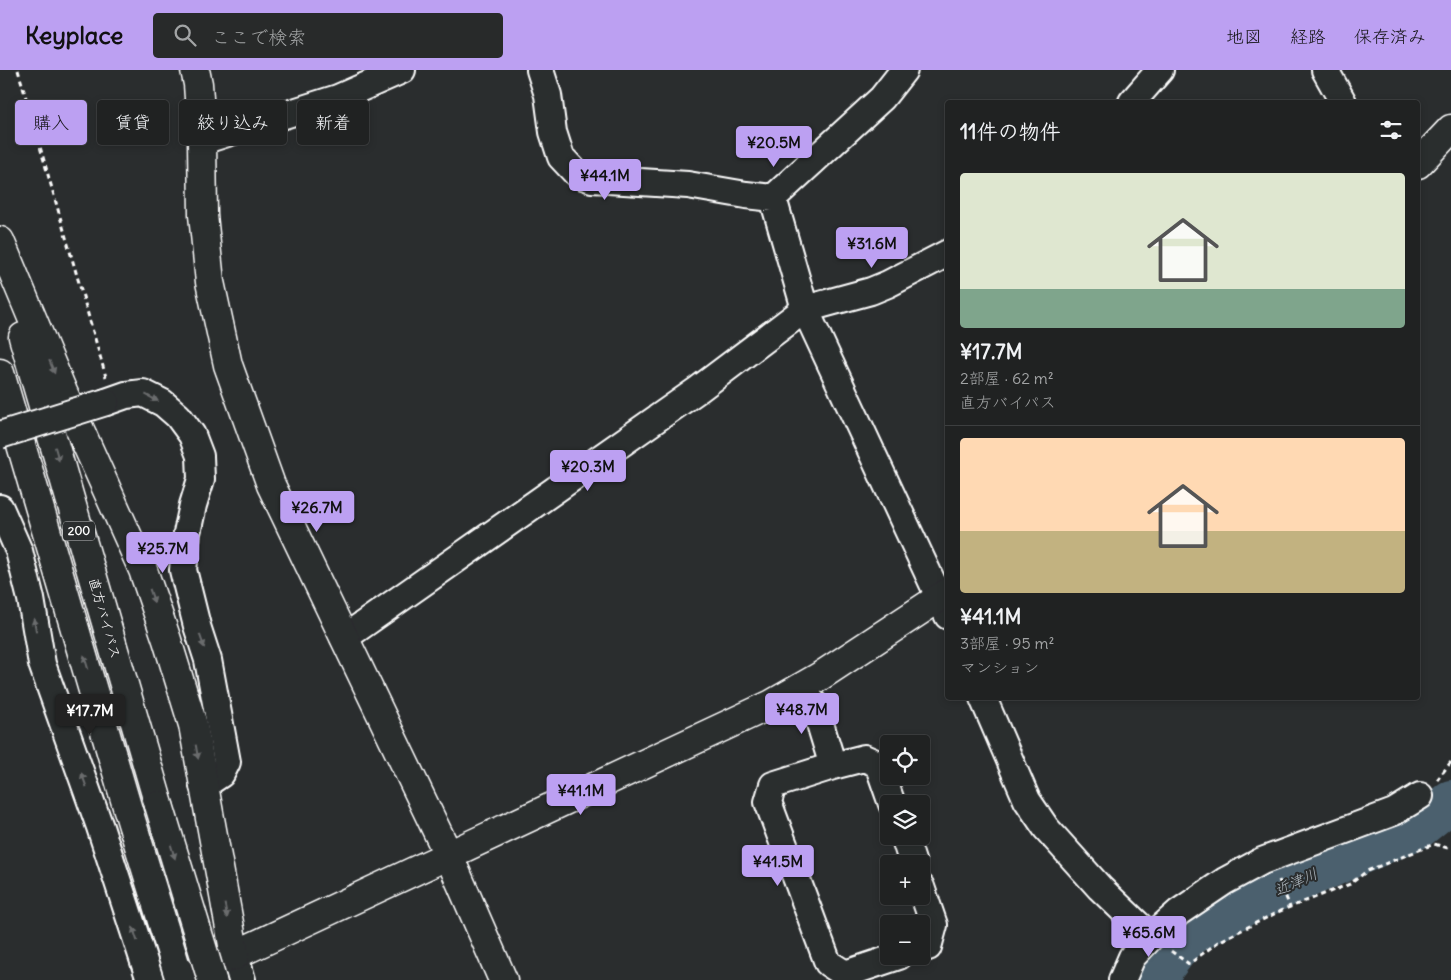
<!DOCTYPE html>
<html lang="ja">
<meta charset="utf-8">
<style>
body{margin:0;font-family:Delius,"Klee One",sans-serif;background:#282a2a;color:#f1f3f6;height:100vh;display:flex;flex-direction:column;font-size:19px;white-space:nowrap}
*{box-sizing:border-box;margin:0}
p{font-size:16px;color:#a2a4a5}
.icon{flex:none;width:28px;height:28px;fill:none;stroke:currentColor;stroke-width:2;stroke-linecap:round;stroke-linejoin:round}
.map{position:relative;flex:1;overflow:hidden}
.drawer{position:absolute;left:945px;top:30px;width:475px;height:600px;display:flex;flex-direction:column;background:#202222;border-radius:5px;box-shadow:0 2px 8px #0003,0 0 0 1px #3d3f40}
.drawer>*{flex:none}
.banner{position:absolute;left:15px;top:30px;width:475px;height:45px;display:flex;gap:10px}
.tools{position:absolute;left:880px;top:665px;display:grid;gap:10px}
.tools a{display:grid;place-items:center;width:50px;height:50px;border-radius:5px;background:#202222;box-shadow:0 2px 8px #0003,0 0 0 1px #3d3f40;font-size:25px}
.price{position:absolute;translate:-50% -42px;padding:0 11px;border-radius:5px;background:#bca0f2;color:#111;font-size:16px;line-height:32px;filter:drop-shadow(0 1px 2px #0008)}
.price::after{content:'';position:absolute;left:50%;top:30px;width:15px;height:11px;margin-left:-8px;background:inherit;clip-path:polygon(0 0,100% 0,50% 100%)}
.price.selected{background:#222;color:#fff}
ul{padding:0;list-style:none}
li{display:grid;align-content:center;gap:10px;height:265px;padding:0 15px}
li+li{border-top:1px solid #3d3f40}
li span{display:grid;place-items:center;height:155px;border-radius:5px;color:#555}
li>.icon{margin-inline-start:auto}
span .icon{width:90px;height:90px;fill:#fffc;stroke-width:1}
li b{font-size:21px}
h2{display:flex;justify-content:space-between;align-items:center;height:60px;padding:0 15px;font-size:21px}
.pill{padding:0 18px;border-radius:5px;background:#202222;box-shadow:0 2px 8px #0003,0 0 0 1px #3d3f40;font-size:18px;line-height:45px}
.pill.selected{background:#bca0f2;color:#111}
header{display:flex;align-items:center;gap:30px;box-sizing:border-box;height:70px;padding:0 25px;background:#bca0f2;color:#111}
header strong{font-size:24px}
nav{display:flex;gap:28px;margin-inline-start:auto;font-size:18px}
.search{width:350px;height:45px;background:#282a2a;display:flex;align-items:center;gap:12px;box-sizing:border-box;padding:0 18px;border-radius:5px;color:#a2a4a5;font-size:19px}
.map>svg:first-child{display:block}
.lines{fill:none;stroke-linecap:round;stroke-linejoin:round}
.river{stroke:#4b606e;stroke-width:42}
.minor-casing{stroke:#fff;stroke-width:30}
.tertiary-casing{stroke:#fff;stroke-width:31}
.trunk-casing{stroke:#fff;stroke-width:31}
.path{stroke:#fff;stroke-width:3;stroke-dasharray:5 4;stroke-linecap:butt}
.minor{stroke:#2a2d2e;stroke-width:26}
.tertiary{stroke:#2a2d2e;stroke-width:28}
.trunk{stroke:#2a2d2e;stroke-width:28}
.minor-bridge-casing{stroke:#fff;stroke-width:30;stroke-linecap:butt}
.trunk-bridge-casing{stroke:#fff;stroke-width:31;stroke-linecap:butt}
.minor-bridge{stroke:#2a2d2e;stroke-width:26}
.trunk-bridge{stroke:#2a2d2e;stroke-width:28}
.oneway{fill:#6a6c6d}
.labels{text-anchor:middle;stroke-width:4;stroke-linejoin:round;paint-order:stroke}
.shield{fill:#2a2d2e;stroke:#bfc0c0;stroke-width:1}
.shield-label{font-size:12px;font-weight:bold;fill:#fff}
.street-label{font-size:14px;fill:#fff;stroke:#2a2d2e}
.water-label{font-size:15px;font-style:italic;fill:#aeb7be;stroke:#2a2d2e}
</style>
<header>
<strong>Keyplace</strong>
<div class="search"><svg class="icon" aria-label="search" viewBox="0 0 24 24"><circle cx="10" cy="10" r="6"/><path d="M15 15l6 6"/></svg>ここで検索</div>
<nav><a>地図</a><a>経路</a><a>保存済み</a></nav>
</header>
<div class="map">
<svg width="1451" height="910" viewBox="0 0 1451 910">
<rect width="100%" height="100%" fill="#2a2d2e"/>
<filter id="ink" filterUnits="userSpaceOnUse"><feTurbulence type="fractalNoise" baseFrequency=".02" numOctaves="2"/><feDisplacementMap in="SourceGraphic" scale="10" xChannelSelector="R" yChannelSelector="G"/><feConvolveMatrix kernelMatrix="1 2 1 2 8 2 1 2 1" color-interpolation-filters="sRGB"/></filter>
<g filter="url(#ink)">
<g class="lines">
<path class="river" d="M1154,910L1186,867L1246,834L1418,758L1451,731"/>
<defs>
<path id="minor" d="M540,0L548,25L553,62L561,87L577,104L592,109L688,115L746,125L773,128
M904,0L882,28L773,128L805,239L948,546
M1325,0L1343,32
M1132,32L1160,0
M202,71L338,28L402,0
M106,332L126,325L143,323L163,333L178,346L192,365L200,386L201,409L193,435L187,463L183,500L197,556L208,590L227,692L221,704L203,716
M0,438L19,481L31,529L42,594L100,757L150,910
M344,568L699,319L805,239L871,221L888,214L948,183
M799,618L814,634L833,696
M983,628L1027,730L1046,758L1100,818L1151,867L1179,842L1225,811L1262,791L1394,742L1420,726
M892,734L878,694L864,688L833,696L773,715L768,732L828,893L845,904L899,886
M904,766L913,794
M921,817L934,855L928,877L921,879
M235,886L242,910
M1122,910L1132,887L1151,867"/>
<path id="tertiary" d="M195,0L198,14L202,71L203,145L210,212L228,295L271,415L448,784L503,910
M1418,94L1451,59
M181,910L772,634L819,607L948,522"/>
<path id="trunk" d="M0,171L63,322L143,500L167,570L193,655L235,886
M23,267L159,735
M0,303L128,740L180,910"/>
</defs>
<use href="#minor" class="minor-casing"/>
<use href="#tertiary" class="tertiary-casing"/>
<use href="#trunk" class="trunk-casing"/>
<path class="path" d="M18,0L106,307
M1437,710L1451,692
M1279,810L1290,837
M1171,881L1189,894L1218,872L1280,841L1350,814L1367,801L1434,774L1451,779"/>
<use href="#minor" class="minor"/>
<use href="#tertiary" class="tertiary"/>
<use href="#trunk" class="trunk"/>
<defs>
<path id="minor-bridge" d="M0,365L106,332"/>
<path id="trunk-bridge" d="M159,735L212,910"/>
</defs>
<use href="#minor-bridge" class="minor-bridge-casing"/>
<use href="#trunk-bridge" class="trunk-bridge-casing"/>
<use href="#minor-bridge" class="minor-bridge"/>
<use href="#trunk-bridge" class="trunk-bridge"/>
</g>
<defs><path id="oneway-solid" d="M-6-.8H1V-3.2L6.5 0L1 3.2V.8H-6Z" transform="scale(1.25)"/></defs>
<g class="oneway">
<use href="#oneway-solid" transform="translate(52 297) rotate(68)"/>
<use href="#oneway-solid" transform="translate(152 328) rotate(28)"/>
<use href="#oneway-solid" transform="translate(57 384) rotate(74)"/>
<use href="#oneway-solid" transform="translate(152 526) rotate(71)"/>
<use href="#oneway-solid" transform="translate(35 555) rotate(-100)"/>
<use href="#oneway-solid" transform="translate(202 571) rotate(71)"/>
<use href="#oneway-solid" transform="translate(86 592) rotate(-107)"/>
<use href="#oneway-solid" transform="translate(197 682) rotate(80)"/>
<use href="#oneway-solid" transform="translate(84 710) rotate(-110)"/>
<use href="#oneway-solid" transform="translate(173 782) rotate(73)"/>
<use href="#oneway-solid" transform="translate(226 841) rotate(79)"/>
<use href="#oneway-solid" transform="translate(135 864) rotate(-108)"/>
</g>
</g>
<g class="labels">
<rect class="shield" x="63" y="451.5" width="32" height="19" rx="4"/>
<g class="shield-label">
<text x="79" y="465">200</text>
</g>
<g class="street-label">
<text transform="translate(105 548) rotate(74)" y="5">直方バイパス</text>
</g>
<g class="water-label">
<text transform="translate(1296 812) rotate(-24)" y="5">近津川</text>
</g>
</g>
</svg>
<div class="tools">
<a><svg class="icon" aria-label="locate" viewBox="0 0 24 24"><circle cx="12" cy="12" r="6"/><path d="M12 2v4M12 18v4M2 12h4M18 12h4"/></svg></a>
<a><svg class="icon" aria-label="layers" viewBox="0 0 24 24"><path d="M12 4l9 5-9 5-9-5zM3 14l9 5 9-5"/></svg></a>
<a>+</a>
<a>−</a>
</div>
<b class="price" style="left:774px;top:98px">¥20.5M</b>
<b class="price" style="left:605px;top:131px">¥44.1M</b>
<b class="price" style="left:872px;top:199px">¥31.6M</b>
<b class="price" style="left:588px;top:422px">¥20.3M</b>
<b class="price" style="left:317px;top:463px">¥26.7M</b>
<b class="price" style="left:163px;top:504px">¥25.7M</b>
<b class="price" style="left:802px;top:665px">¥48.7M</b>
<b class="price selected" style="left:90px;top:666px">¥17.7M</b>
<b class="price" style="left:581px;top:746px">¥41.1M</b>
<b class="price" style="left:778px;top:817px">¥41.5M</b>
<b class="price" style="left:1149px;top:888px">¥65.6M</b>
<div class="banner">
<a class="pill selected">購入</a>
<a class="pill">賃貸</a>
<a class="pill">絞り込み</a>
<a class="pill">新着</a>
</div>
<section class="drawer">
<h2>11件の物件<svg class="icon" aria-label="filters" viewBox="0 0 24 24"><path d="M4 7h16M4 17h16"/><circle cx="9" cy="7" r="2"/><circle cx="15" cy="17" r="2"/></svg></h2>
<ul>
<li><span style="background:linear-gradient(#dfe7d0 75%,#7fa58c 0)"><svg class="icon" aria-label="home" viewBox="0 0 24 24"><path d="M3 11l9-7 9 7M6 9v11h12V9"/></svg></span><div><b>¥17.7M</b><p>2部屋 · 62 m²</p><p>直方バイパス</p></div></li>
<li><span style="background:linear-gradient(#ffd9b3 60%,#c2b280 0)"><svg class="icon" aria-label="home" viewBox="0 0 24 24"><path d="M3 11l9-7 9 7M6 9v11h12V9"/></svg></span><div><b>¥41.1M</b><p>3部屋 · 95 m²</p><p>マンション</p></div></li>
</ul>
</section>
</div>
